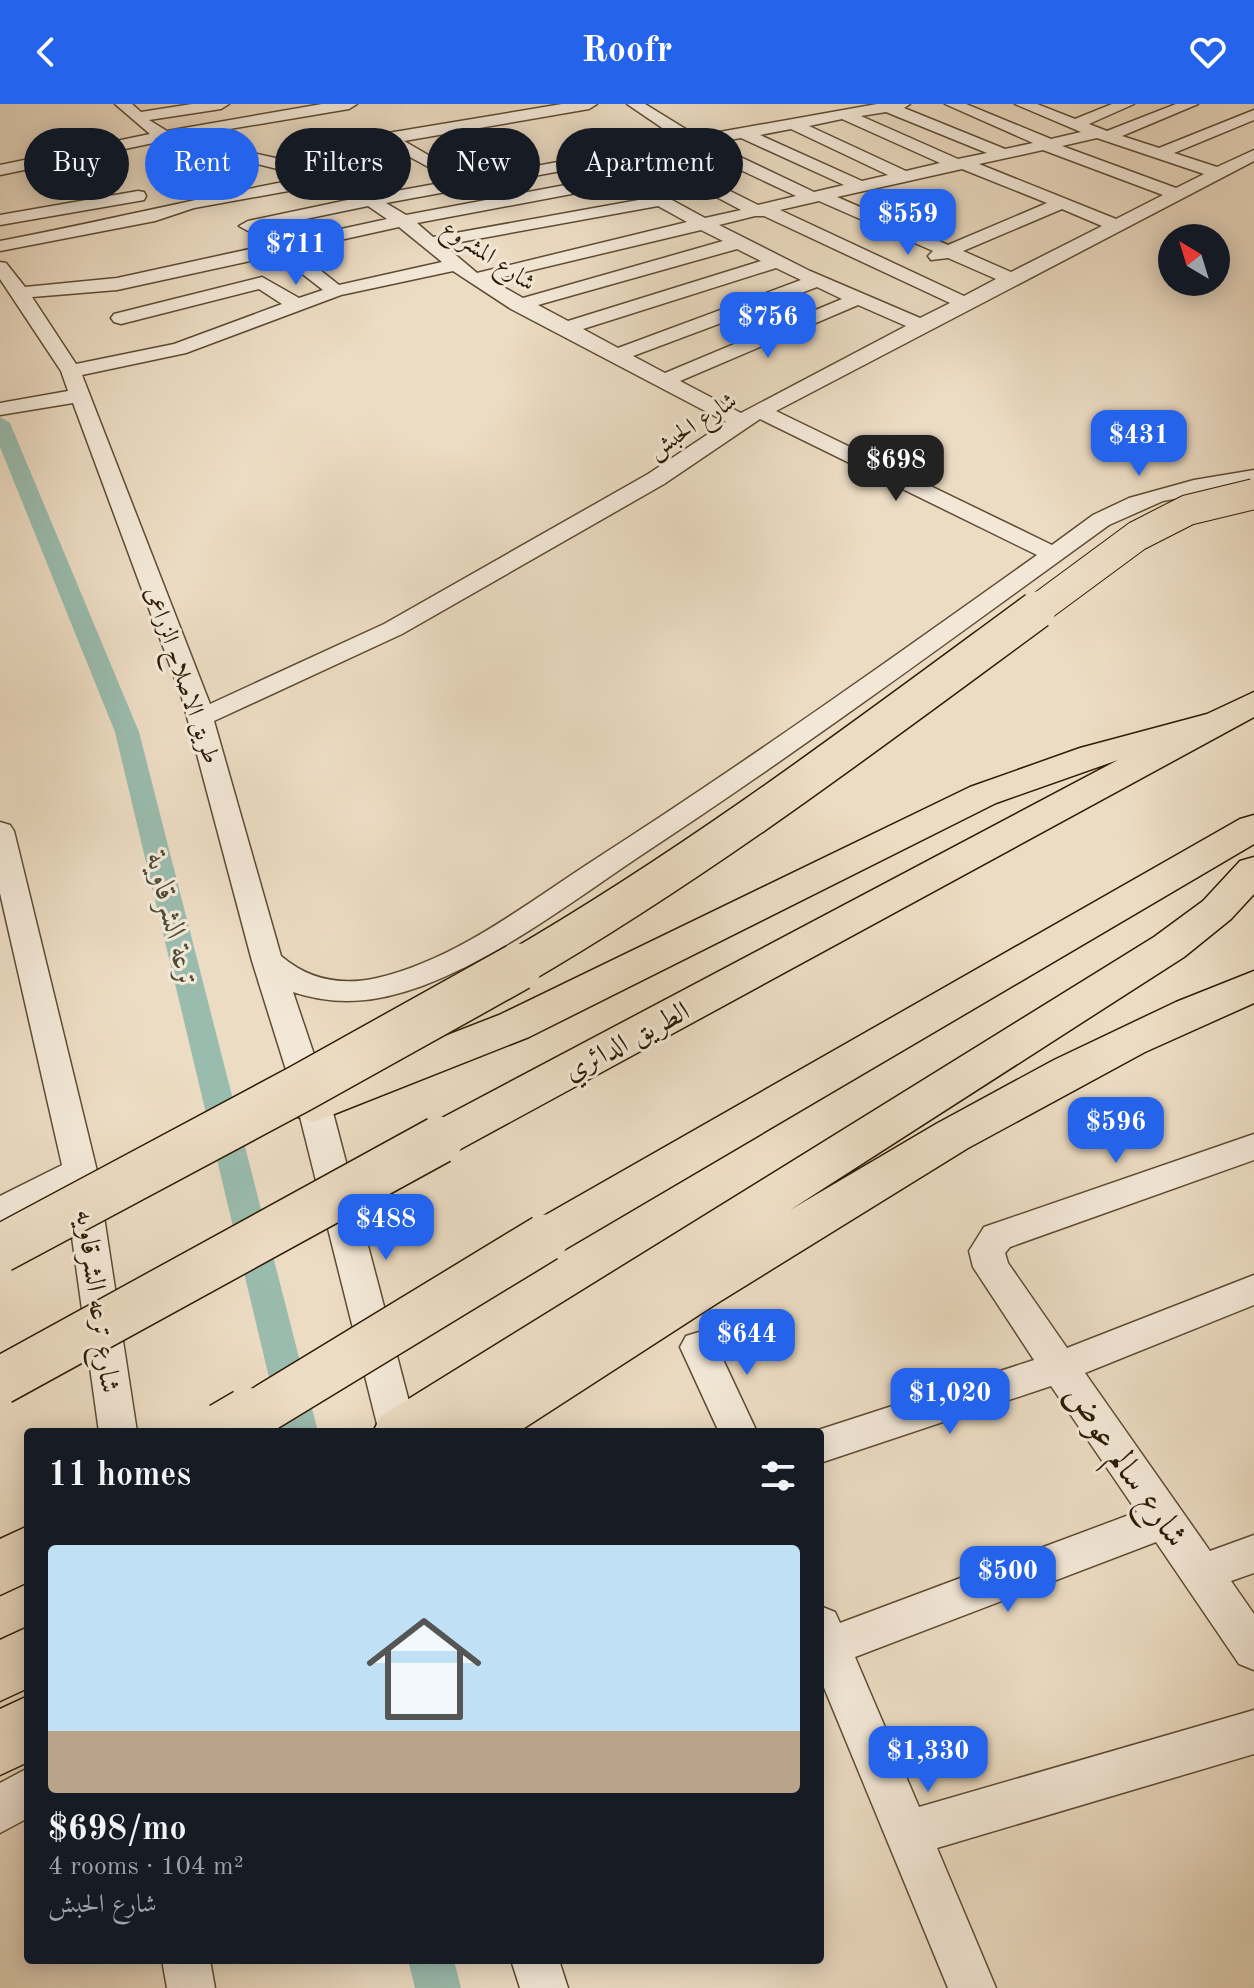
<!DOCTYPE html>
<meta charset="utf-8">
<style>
body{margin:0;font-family:"Old Standard TT",Amiri,serif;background:#242831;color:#f1f3f6;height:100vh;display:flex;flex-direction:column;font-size:30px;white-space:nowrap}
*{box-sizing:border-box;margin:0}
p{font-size:26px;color:#9ea1a6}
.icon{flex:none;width:44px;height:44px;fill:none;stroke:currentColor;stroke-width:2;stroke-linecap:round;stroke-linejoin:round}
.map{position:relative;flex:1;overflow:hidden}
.drawer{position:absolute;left:24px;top:1324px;width:800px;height:536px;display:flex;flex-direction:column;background:#171b24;border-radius:8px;box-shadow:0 4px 20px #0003}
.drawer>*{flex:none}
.top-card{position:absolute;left:24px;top:24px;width:800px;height:72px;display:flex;gap:16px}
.needle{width:52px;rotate:322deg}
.buttons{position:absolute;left:1158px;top:120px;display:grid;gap:16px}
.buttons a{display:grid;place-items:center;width:72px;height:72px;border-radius:50%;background:#171b24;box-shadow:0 4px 20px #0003;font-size:40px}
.price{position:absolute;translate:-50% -68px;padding:0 18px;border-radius:16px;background:#2563eb;color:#fff;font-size:26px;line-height:52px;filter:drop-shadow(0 2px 4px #0008)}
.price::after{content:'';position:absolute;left:50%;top:48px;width:24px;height:18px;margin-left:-12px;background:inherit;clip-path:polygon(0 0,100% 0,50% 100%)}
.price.selected{background:#222;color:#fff}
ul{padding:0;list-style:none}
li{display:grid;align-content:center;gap:16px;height:424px;padding:0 24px}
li+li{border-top:2px solid #363941}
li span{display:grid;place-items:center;height:248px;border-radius:8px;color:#555}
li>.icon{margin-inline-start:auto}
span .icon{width:144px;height:144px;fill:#fffc;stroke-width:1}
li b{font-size:34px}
h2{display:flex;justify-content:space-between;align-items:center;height:96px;padding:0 24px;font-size:34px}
.chip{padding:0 28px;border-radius:36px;background:#171b24;box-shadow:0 4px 20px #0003;font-size:28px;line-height:72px}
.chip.selected{background:#2563eb;color:#fff}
header{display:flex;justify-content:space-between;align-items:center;height:104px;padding:0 24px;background:#2563eb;color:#fff;font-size:36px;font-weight:800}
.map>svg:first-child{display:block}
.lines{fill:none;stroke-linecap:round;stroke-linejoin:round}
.canal{fill:#9abcae;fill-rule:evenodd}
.minor-casing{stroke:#5d4c33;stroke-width:3}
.highway-casing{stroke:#2d1c03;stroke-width:3}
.minor{fill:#f3e8d8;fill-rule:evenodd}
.highway{fill:#ecdcc3;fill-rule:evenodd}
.highway-bridge-far3-casing{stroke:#2d1c03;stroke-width:32;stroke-linecap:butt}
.highway-bridge-far2-casing{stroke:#2d1c03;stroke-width:40;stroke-linecap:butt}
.highway-bridge-far1-casing{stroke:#2d1c03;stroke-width:50;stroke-linecap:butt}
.highway-bridge-casing{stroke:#2d1c03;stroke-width:63;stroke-linecap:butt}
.highway-bridge-far3{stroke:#ecdcc3;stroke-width:30}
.highway-bridge-far2{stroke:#ecdcc3;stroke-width:37}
.highway-bridge-far1{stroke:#ecdcc3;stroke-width:47}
.highway-bridge{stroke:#ecdcc3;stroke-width:60}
.labels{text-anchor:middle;stroke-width:6;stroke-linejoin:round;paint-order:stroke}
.far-street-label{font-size:24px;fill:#2d1c03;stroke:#f3e8d8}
.street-label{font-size:28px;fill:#2d1c03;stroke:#f3e8d8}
.water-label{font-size:30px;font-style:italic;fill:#4e4c36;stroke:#f3e8d8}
.near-street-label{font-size:34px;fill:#2d1c03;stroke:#f3e8d8}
</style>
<header><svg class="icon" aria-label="back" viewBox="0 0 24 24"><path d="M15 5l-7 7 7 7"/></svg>Roofr<svg class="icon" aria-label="heart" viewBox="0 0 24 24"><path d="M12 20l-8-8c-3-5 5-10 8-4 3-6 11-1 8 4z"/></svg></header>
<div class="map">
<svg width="1254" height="1884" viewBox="0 0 1254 1884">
<rect width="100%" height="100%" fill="#ecdcc3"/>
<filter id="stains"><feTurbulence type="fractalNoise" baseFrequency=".0025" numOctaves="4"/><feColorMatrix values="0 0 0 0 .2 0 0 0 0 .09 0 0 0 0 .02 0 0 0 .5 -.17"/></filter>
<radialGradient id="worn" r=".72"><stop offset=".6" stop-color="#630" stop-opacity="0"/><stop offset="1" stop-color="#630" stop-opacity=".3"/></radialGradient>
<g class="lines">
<path class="canal" d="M0,313L10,319L139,628L318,1328H282L115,628L0,343Z
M408,1856H454L461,1884H415Z"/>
<defs>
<path id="minor" d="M115,0H132L141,8L192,0H229L221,5L149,16L167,27L322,0H357L349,5L182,33L280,55L388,29L562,0H597L589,5L404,37L449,63V69L443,71L386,40L301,59L358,80L374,91L680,36L627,0H645L697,32L877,0H910L904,4L1005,45L1033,39L945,0H966L1051,35L1081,28L1015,0H1037L1075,15L1112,0H1134L1089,20L1107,27L1176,0H1198L1122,32L1159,44L1254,6V16L1174,49L1217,63L1254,46V57L776,307L1052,441L1093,411L1129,394L1194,376L1254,366V380L1163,397L1109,421C954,533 800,647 640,752C570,799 501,852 422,882C378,898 338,903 293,888L331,1001L417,1328H379L297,1001L252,857L182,594L73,299L0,311V299L68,287L61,267L0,175V158L6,159L25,183L117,174L387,115L368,102L248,127L239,122L248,117L357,94L327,80L194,104L155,117L0,147V137C104,117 206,92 310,73L163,37L0,71V61L150,30ZM886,8L987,49L958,55L861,12ZM842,15L940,59L906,67L809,22ZM791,25L888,71L862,77L760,31ZM741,34L844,81L814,88L711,39ZM1097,34L1204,70L1176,84L1062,42ZM692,43L796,92L758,101L658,51L650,56L659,63L624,70L616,67L608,73L406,111L386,99ZM1043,46L1163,91L1116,115L979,60ZM962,65L1047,99L948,141L837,93ZM673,70L741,106L705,114L637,77ZM619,81L644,95L433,133L417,119ZM819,97L933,147L928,152L931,156L948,154L996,175L964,192L780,106ZM658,102L687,118L477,169L444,141ZM1062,105L1102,122L1011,168L963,147ZM755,112H764L950,199L920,214L810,167L719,121ZM399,123L442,158L339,181L295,146ZM701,126L723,137L523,194L491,176ZM737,145L761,157L568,217L538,201ZM278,151L323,186L299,194L262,173L114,210L111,214L114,218L121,220L259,185L282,200L174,240L76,260L32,193L117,186ZM776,164L801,176L618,244L583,225ZM453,167L511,205L726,318L648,370L384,520L210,600L82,271L186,249L341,191ZM817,183L842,195L665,269L633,252ZM858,201L906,222L741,309L680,277ZM760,315L1037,451C891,555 745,659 594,756C526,800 457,855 377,874C341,882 309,876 281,852L214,617L402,530L664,380Z
M138,87L144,88L146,92L144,96L0,121V111Z
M0,718L10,721L14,727L97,1067L137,1328H99L66,1090L0,1122V1092L62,1061L0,789Z
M1254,1030V1056L1010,1143L1005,1149L1008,1159L1067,1244L1254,1171V1201L1085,1269L1210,1447L1254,1431V1469L1231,1477L1254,1510V1566L1239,1560L1156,1438L855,1553L919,1703L1254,1606V1650L937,1744L996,1884H948L820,1574V1502L835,1508L840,1519L1137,1408L1051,1282L820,1359V1328H812L1034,1256L973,1163L969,1147L984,1123Z
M699,1228L712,1232L757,1328H719L680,1243L686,1232Z
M28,1664V1714L0,1729V1679Z
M162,1856H210L215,1884H167Z
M511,1856H559L568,1884H520Z"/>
<path id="highway" d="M1254,588V613L455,1048L439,1053L423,1048L416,1036L423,1024L1118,656L996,699L529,933L314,1018L298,1013L291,1001L298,989L499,911L970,683L1080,644L1207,610Z
M1254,711V740L562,1147L545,1153L528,1147L521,1134L528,1121L1240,715Z
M1254,753V790L1231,815L1184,853L790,1106L936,1020L1054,956L1176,898L1254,867V899L1145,948L968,1044L719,1198L518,1328H447L449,1325L444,1328H373L381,1312L1154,833L1203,797L1240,757Z
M28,1422V1478L0,1491V1435Z
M28,1523V1584L0,1597V1536Z
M28,1592V1658L0,1671V1605Z"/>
</defs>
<use href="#minor" class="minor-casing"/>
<use href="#highway" class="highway-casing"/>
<use href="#minor" class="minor"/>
<use href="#highway" class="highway"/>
<defs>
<path id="highway-bridge-far3" d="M1034,508L1137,432L1188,406L1254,390"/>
<path id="highway-bridge-far2" d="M515,865C698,759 867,631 1037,506"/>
<path id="highway-bridge-far1" d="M0,1145L301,984L518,863
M0,1277L439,1036
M246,1316L545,1134"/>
<path id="highway-bridge" d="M225,1328L249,1314"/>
</defs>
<use href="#highway-bridge-far3" class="highway-bridge-far3-casing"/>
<use href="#highway-bridge-far2" class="highway-bridge-far2-casing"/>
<use href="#highway-bridge-far1" class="highway-bridge-far1-casing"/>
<use href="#highway-bridge" class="highway-bridge-casing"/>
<use href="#highway-bridge-far3" class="highway-bridge-far3"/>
<use href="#highway-bridge-far2" class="highway-bridge-far2"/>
<use href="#highway-bridge-far1" class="highway-bridge-far1"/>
<use href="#highway-bridge" class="highway-bridge"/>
</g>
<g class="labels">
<g class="far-street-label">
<text transform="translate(489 151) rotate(34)" y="8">شارع المشروع</text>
<text transform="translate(692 321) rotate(-33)" y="8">شارع الحبش</text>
<text transform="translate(183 571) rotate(71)" y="8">طريق الاصلاح الزراعى</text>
</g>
<g class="street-label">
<text transform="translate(626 936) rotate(-28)" y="10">الطريق الدائري</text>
<text transform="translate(99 1197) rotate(82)" y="10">شارع ترعه الشرقاويه</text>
</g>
<g class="water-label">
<text transform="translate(173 816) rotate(76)" y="10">ترعة الشرقاوية</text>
</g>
<g class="near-street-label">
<text transform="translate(1127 1361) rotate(55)" y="12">شارع سالم عوض</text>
</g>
</g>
<rect width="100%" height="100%" filter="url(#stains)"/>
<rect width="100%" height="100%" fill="url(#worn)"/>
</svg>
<div class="buttons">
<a><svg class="needle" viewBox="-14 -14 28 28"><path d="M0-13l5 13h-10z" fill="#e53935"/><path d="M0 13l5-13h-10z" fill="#9ea1a6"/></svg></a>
</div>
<b class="price" style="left:908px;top:153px">$559</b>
<b class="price" style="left:296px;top:183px">$711</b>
<b class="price" style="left:768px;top:256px">$756</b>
<b class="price" style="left:1139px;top:374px">$431</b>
<b class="price selected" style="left:896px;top:399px">$698</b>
<b class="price" style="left:1116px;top:1061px">$596</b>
<b class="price" style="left:386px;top:1158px">$488</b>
<b class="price" style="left:747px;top:1273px">$644</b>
<b class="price" style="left:950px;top:1332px">$1,020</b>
<b class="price" style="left:1008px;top:1510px">$500</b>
<b class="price" style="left:928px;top:1690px">$1,330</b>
<div class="top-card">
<a class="chip">Buy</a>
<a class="chip selected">Rent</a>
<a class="chip">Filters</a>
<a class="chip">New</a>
<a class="chip">Apartment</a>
</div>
<section class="drawer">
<h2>11 homes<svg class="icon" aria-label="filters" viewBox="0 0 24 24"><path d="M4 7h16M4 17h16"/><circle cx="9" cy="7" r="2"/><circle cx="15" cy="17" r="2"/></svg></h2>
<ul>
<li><span style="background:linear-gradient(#bfe0f5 75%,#b9a48a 0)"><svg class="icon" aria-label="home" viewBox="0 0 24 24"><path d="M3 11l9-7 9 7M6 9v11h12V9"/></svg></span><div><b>$698/mo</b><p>4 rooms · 104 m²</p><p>شارع الحبش</p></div></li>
</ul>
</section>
</div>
